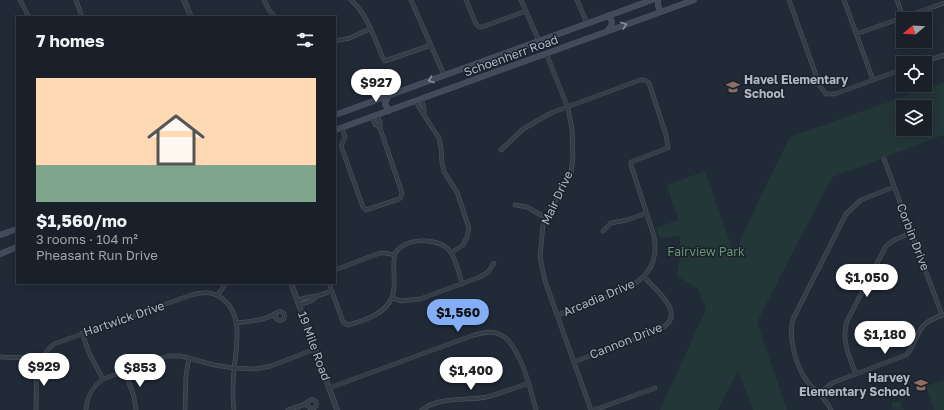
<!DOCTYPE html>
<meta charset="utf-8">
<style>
body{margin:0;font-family:"Golos Text",sans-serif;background:#262d35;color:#f1f3f6;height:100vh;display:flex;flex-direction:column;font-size:15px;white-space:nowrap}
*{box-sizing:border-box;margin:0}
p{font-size:13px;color:#9fa3a8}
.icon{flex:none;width:22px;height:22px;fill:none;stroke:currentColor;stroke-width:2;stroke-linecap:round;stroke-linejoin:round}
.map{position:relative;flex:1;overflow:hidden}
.sheet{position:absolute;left:16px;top:16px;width:320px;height:268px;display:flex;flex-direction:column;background:#192029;border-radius:0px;box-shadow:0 2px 10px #0003,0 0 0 1px #373e46}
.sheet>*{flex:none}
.needle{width:26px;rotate:252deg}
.buttons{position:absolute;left:896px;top:12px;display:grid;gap:8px}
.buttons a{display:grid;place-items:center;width:36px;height:36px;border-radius:0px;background:#192029;box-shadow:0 2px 10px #0003,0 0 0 1px #373e46;font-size:20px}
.price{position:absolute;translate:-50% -34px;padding:0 9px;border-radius:14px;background:#fff;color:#222;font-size:13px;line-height:26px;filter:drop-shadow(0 1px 2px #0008)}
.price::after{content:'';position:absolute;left:50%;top:24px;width:12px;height:9px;margin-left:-6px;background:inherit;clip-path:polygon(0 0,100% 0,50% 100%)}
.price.selected{background:#83adf5;color:#111}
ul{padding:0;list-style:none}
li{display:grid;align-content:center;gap:8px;height:212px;padding:0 20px}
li+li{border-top:1px solid #373e46}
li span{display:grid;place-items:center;height:124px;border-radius:0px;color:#555}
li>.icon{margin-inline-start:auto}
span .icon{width:72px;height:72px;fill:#fffc;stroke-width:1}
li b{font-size:17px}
h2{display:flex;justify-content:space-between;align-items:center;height:48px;padding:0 20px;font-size:17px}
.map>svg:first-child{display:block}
.green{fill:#233638;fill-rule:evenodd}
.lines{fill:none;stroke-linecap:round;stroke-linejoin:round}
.minor-casing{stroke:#4f5762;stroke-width:4.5}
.tertiary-casing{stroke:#4f5762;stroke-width:5.5}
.secondary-casing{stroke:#4f5762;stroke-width:6}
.minor{stroke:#343c48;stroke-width:3.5}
.tertiary{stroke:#343c48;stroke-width:4.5}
.secondary{stroke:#424b5b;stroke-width:5}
.oneway{stroke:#89919f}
.labels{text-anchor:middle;stroke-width:3;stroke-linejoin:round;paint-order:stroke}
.street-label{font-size:12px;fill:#afb7c4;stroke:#1a212c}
.poi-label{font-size:12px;font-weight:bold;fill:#afb7c4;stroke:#1a212c;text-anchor:start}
.park-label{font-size:12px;fill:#679472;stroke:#1a212c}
</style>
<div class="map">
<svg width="944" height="410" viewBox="0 0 944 410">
<rect width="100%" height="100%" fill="#212a37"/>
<path class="green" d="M944,82V135L833,177L825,190L757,322L787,410H753L738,371L718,410H660L706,309L698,289L677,276L681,249L679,236L660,238L656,228L678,220L667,185L705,171L734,254L756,206L790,137ZM903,107H925V129H903Z
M944,380V410H934L926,386Z
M892,402H901V409H892Z"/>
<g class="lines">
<defs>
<path id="minor" d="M20,0L29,17
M76,0L82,17
M264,0L269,10L275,17
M351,0C368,15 374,38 383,58L385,61L431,45
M411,0L444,75
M466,0L476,24L479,27H482L526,11
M521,0L539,41
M577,0L587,23
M789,0L820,86L826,94H835L903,69
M844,0L873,80
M897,0L903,17
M856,34L944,3
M335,41L350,38L370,29
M546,53L568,108L572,129L573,157L571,174L550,210L543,225L540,257L545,281L591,410
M921,63L944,55
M421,99L424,108V114
M416,101L420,109L439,138L441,148L442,163L444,172L457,192L469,228L467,237L463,245L451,253
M372,117L375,124L380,128V122L377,115
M342,128L345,137L341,146L363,207L366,210L399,199L401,197L402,193L380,128
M501,150L523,129L551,113L640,80H645L649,83L666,135L668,148L636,160L631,162V165L654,236C661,275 634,286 604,298C588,304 573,310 557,315
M884,159L942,315
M515,205L527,207L546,218
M603,231L611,223L627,220L647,213
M335,270L380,253H385L395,255
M329,283L343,322L348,325C364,321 386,314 392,297C395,290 394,282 394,275C394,269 393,260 395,254C404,237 437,237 449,250C456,258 459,273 462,284
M218,295L226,283
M317,296L332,291
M392,298L401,301L420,299L480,277L488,272L494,263
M298,300L309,297L317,296L311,301L299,305
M275.5 316a4.5 4.5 0 1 1 9 0a4.5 4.5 0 1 1-9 0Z
M236,323C247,322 268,320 276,313
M82,333L90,355L103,379
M0,357L26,358L39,362
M574,362L656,331C690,317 659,293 644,277
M125,371L134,397L136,410
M856,374C849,356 841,340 847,321L886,246L894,240L911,233
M329,388L474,335C483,333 492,330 501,335C520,344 531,391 536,410
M820,393L832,383L906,355C915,347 916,332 925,324C930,320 937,317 943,315
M307.5 404a4.5 4.5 0 1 1 9 0a4.5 4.5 0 1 1-9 0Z
M36,410C37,385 32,361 54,344L191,295C203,292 213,291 223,299C244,316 236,347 234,370C233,383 232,397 234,410
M86,410C87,396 92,387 103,379L168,356H181L214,365L234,368L255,369L271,366L315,349
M185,410L186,375L189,358
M288,410L303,405L308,402
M422,410C439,396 467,401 487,397C501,393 515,388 529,383
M594,410L655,388
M831,410C826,397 815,392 807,381C796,367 788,337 793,319L846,214L861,200L894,187"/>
<path id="tertiary" d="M184,0L191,17
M291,283L337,410"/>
<path id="secondary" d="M658,0V6L661,12
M607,31L611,26L612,22L609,15
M388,96L385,104L389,111
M335,115L652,0
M335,130L694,0
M0,235L17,229
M0,254L17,247"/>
</defs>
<use href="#minor" class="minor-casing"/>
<use href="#tertiary" class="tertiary-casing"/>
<use href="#secondary" class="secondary-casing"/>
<use href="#minor" class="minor"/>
<use href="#tertiary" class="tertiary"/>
<use href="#secondary" class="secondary"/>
</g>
<defs><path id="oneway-chevron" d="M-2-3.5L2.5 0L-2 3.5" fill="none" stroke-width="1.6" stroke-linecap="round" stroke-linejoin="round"/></defs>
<g class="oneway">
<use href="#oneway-chevron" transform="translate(624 25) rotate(-20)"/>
<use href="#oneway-chevron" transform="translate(431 80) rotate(160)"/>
</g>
<defs>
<symbol id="school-bare" viewBox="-9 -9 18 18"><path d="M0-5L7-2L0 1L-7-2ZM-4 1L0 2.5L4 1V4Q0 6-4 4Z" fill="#8d6e63" stroke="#1a212c" stroke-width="2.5" paint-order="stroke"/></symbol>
</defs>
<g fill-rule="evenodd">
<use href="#school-bare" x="723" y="77" width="20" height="20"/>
<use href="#school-bare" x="911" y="375" width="20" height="20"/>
</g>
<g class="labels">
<g class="street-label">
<text transform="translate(511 56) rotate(-20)" y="4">Schoenherr Road</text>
<text transform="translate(557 198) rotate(-65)" y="4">Mair Drive</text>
<text transform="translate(913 237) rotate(69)" y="4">Corbin Drive</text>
<text transform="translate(599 298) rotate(-23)" y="4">Arcadia Drive</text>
<text transform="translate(124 319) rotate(-19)" y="4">Hartwick Drive</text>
<text transform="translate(626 341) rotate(-22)" y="4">Cannon Drive</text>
<text transform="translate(314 346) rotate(70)" y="4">19 Mile Road</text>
</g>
<g class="poi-label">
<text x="744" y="84">Havel Elementary<tspan x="744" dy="14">School</tspan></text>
<text x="910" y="382" text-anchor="end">Harvey<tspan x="910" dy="14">Elementary School</tspan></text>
</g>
<g class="park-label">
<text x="706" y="256">Fairview Park</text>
</g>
</g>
</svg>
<div class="buttons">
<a><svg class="needle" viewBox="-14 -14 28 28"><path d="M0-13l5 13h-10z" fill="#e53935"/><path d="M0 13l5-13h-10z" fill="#9fa3a8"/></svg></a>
<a><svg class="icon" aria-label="locate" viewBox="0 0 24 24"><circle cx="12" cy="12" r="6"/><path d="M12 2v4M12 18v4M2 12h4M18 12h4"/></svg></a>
<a><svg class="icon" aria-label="layers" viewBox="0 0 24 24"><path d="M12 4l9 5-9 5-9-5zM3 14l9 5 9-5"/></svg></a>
</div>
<b class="price" style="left:376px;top:103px">$927</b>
<b class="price" style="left:867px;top:298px">$1,050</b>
<b class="price selected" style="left:458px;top:333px">$1,560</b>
<b class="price" style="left:885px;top:355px">$1,180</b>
<b class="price" style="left:44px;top:387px">$929</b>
<b class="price" style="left:140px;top:388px">$853</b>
<b class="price" style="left:471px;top:391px">$1,400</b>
<section class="sheet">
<h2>7 homes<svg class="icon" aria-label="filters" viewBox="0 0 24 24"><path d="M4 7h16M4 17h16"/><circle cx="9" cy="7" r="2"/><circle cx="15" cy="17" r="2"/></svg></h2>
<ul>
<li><span style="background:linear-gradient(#ffd9b3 70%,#7fa58c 0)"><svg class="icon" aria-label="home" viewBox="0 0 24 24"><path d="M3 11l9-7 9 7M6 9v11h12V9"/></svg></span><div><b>$1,560/mo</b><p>3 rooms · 104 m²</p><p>Pheasant Run Drive</p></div></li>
</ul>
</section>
</div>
